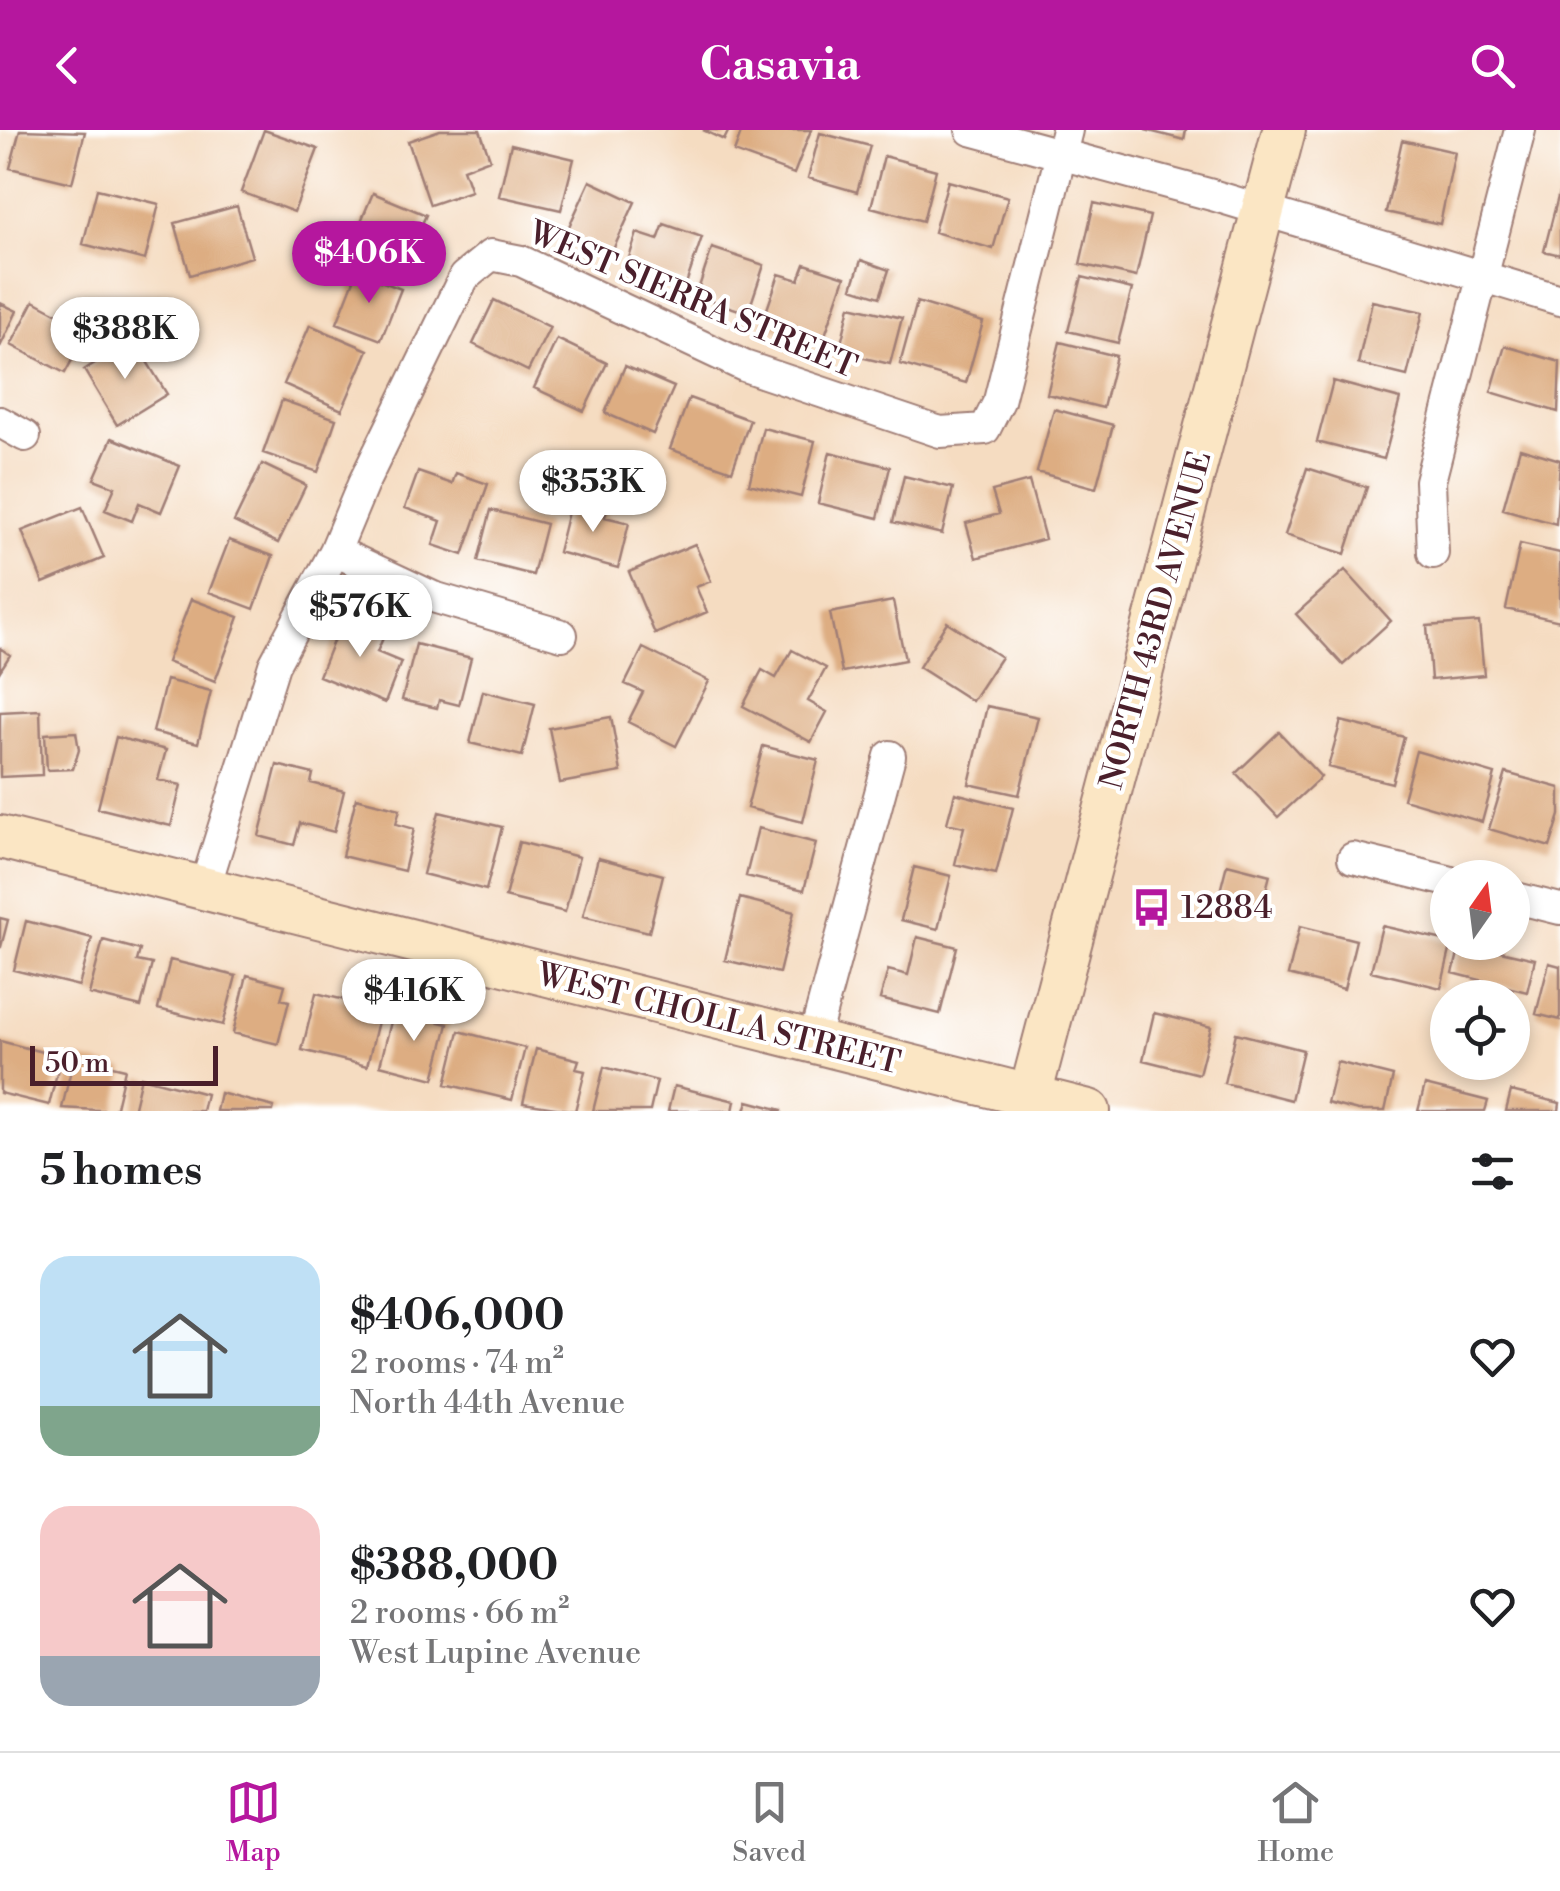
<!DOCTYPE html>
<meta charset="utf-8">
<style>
body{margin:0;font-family:"Libre Bodoni",serif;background:#f6f6f6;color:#202124;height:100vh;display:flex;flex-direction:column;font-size:38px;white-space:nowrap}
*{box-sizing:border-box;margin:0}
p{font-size:32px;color:#757577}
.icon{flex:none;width:55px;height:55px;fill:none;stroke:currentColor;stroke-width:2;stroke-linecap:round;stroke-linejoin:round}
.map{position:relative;height:981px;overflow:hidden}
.side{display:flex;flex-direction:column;background:#fff;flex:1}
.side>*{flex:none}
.needle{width:65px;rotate:14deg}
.fabs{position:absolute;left:1430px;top:730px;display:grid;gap:20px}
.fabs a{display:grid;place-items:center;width:100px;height:100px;border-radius:50%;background:#fff;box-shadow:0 5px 15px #0003;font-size:50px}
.scale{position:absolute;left:30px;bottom:25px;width:188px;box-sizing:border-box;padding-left:10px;border:5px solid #4a1f2b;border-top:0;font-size:28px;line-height:35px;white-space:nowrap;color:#4a1f2b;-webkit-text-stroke:8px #fff;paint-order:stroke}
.price{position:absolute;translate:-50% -85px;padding:0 22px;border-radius:35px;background:#fff;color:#222;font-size:32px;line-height:65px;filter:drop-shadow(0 2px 5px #0008)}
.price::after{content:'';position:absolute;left:50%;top:60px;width:30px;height:22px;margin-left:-15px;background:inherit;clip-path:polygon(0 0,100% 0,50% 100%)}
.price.selected{background:#b5179e;color:#fff}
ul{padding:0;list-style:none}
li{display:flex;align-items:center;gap:30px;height:250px;padding:0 40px}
li span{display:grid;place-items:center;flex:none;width:280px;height:200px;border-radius:30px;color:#555}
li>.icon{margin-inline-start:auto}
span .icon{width:120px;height:120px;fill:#fffc;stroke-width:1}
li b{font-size:42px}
h2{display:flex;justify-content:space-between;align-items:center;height:120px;padding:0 40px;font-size:42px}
header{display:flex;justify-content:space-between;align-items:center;height:130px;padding:0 40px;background:#b5179e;color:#fff;font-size:45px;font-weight:700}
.menu{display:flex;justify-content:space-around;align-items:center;height:140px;border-top:2px solid #e0e0e0;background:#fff;font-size:28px;color:#757577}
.menu a{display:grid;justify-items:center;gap:5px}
.menu .selected{color:#b5179e}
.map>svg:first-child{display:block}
.building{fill:#ddad82}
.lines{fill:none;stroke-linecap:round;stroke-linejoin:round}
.street-casing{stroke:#a07e76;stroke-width:34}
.secondary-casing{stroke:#a07e76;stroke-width:46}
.street{stroke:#fff;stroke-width:30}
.secondary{stroke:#fbe6c4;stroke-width:42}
.labels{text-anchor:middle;stroke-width:8;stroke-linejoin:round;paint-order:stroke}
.street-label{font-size:32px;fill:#4a1f2b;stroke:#fff}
.poi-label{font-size:32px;fill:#4a1f2b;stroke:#fff;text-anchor:start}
</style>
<header><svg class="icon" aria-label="back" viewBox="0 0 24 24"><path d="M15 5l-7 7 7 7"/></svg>Casavia<svg class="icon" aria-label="search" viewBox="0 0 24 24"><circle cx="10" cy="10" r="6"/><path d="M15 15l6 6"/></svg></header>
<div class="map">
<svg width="1560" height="981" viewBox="0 0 1560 981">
<rect width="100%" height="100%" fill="#fff"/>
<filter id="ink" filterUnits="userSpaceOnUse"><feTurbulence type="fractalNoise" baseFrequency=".01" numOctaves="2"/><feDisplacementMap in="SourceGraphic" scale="20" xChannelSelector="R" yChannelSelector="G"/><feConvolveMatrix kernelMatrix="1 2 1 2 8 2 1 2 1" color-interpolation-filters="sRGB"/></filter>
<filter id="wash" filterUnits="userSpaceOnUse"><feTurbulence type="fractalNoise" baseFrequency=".0048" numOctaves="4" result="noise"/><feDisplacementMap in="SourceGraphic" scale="40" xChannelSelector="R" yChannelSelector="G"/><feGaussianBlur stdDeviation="2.25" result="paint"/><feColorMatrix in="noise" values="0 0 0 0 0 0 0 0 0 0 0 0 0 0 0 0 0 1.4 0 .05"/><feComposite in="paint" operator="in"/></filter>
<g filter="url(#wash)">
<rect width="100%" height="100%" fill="#f5dcc1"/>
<g id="blocks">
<path class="building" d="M20,0L85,2L72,53L10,38Z
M264,0L318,19L294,82L241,62Z
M440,0H480L490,29L463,39L471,61L430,75L408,11Z
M703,0H729L724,10Z
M742,0H811L794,44L734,22Z
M1145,0H1186L1184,10Z
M820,3L870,16L857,62L808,48Z
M1402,10L1455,22L1440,94L1386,82Z
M511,14L574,29L561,80L499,66Z
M884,26L936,40L923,91L871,77Z
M590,51L635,72L611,124L566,103Z
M948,51L1008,67L993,119L934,102Z
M97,59L159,74L145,130L83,114Z
M1560,59V125L1544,121Z
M373,63L426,85L400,144L348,122Z
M1094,73L1150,86L1136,147L1080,134Z
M237,76L252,127L190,145L175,93Z
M664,94L702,107L686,154L627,134L637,103L658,110Z
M712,118L764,135L748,183L696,166Z
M861,130L889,140L880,167L852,158Z
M805,134L845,147L822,214L762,194L779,144L799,150Z
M357,142L401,159L381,210L337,193Z
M1082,147L1132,159L1118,213L1068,201Z
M494,170L550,197L528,241L473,214Z
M34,171L88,200L65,243L11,215Z
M1372,171L1423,182L1407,246L1358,234Z
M917,172L983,192L966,253L900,234Z
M0,173L17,181L0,217Z
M850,176L902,188L890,234L839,222Z
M310,195L368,220L342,280L284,254Z
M133,209L167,264L117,295L84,240Z
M557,209L607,233L584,281L534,258Z
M1060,212L1116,226L1103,278L1047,264Z
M1505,216L1560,232L1558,282L1491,262Z
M625,236L674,257L653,304L605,283Z
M1333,251L1400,269L1384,329L1317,312Z
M689,268L750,290L732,341L670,319Z
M282,270L336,289L318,342L263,323Z
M1054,279L1113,295L1096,358L1037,342Z
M763,298L815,311L801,367L749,354Z
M112,308L180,336L161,382L139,373L132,391L105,380L115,357L94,349Z
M1520,318L1560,330L1556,394L1503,379Z
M830,322L890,337L878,388L818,373Z
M262,334L306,355L278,413L234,392Z
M1307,338L1367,357L1345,424L1285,405Z
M418,342L452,354L456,343L488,354L463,425L433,415L441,391L405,378Z
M904,346L953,358L942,404L893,392Z
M1029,351L1045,409L976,428L966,393L999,384L992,361Z
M571,370L607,379L605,387L629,393L618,438L558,422Z
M82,377L104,428L43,453L22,401Z
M491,380L546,394L533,445L478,431Z
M229,410L273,426L254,479L209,462Z
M695,414L711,451L696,457L707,482L655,504L629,442Z
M1520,414L1560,423V491L1506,479Z
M1345,440L1391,491L1343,535L1296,484Z
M191,469L239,487L215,551L167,532Z
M893,471L905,530L842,542L830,483Z
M344,484L386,501L377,522L401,532L385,573L319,546Z
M947,492L1001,527L972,571L919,537Z
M1479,492L1484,545L1431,550L1427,496Z
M416,514L471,528L459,575L439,570L437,578L402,570Z
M0,518L10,525L0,541Z
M643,518L709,551L676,616L628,592L643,562L625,554Z
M792,520L826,538L808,571L827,582L811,612L743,576L762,540L776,548Z
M166,550L211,561L198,613L153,602Z
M483,561L535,574L522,626L470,613Z
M987,576L1038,587L1019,665L969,654Z
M40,580L42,645L0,647V582Z
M611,587L621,642L560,653L549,598Z
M1341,591L1404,607L1392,653L1328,637Z
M76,602L79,620L73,639L47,640L45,604Z
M1279,602L1321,647L1278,687L1236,643Z
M116,607L166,620L158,650L181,655L171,696L98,678Z
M763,616L818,630L803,692L747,678Z
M1416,621L1495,644L1482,692L1403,669Z
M277,635L313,644L311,653L344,661L334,702L300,693L294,715L259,706Z
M1506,643L1560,658V685L1550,717L1489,699Z
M955,663L1013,678L996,744L955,734L964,697L947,693Z
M356,668L400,679L396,694L414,699L404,741L342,726Z
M439,682L502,697L486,760L423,744Z
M758,698L816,713L804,760L746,746Z
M519,712L579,727L565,782L505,767Z
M598,728L663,745L649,802L583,786Z
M1227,734L1270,745L1260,783L1217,773Z
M914,737L951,746L938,799L901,790Z
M740,768L794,782L779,843L725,830Z
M0,788L8,790L1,817H0Z
M26,791L92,808L79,856L14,840Z
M1300,796L1356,810L1344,859L1288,845Z
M1382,796L1452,812L1441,858L1371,841Z
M917,807L957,817L940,884L880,869L888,840L908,845Z
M103,810L140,820L137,831L152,834L141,877L89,864Z
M1461,812L1535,829L1527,862L1453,843Z
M170,830L236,846L223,895L158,879Z
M1549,833L1560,836V890L1536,884Z
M247,845L285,855L281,869L289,871L278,914L233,903Z
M316,863L381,879L367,936L302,920Z
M394,880L448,894L434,949L380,935Z
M1154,883L1211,897L1199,944L1143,930Z
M459,901L525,918L512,970L446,954Z
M1236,903L1303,920L1291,970L1224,953Z
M0,911L61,927L49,975L0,963Z
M536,919L579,930L576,939L585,941L575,981L523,973Z
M74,927L125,939L115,981L62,978Z
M1337,932L1393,946L1385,981H1358L1327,973Z
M604,937L657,951L650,981H593Z
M141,947L206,964L202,981H133Z
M1425,955L1488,971L1485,981H1418Z
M674,956L735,971L733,981H668Z
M1511,961L1560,973L1559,981H1506Z
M220,963L274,977L273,981H216Z
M748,971L782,980V981H745Z"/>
</g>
</g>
<g filter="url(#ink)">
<use href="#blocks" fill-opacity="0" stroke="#a07e76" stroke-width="2.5"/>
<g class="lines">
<defs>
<path id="street" d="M971,0L1212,65L1560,170
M0,292L25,306
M335,421L433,467L562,505
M1433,423L1430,351L1520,0
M1353,728L1448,751
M205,757L274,535L335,421L363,354L464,147L491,125L521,131L744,236L940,302L985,299L999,271L1067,0
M1512,767L1560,779
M813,912L890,626"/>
<path id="secondary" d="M0,707L1089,981
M1026,981L1284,0"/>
</defs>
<use href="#street" class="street-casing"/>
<use href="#secondary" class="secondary-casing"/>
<use href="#street" class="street"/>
<use href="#secondary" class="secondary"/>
</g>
</g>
<defs>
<symbol id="bus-bare" viewBox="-9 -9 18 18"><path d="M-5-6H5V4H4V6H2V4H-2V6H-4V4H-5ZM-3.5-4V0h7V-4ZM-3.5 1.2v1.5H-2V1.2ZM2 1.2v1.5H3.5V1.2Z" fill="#b5179e" stroke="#fff" stroke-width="2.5" paint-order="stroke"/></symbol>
</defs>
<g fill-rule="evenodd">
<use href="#bus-bare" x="1124" y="750" width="55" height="55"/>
</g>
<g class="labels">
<g class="street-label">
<text transform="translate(693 169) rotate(23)" y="11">WEST SIERRA STREET</text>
<text transform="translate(1155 490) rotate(-75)" y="11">NORTH 43RD AVENUE</text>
<text transform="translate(719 888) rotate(14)" y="11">WEST CHOLLA STREET</text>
</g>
<g class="poi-label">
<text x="1181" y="788">12884</text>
</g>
</g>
</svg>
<div class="fabs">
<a><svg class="needle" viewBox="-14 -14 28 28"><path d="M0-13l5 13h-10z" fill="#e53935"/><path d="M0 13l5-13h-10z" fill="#757577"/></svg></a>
<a><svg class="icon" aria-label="locate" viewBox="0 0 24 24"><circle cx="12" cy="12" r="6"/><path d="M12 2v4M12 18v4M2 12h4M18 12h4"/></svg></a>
</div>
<div class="scale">50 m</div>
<b class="price selected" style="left:369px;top:176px">$406K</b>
<b class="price" style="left:125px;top:252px">$388K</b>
<b class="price" style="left:593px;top:405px">$353K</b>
<b class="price" style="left:360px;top:530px">$576K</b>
<b class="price" style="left:414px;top:914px">$416K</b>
</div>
<section class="side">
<h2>5 homes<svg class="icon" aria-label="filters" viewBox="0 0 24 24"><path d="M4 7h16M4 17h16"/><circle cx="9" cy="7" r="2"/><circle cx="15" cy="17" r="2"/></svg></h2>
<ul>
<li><span style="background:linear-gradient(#bfe0f5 75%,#7fa58c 0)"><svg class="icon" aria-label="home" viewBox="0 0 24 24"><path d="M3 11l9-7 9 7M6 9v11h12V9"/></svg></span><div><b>$406,000</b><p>2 rooms · 74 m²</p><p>North 44th Avenue</p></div><svg class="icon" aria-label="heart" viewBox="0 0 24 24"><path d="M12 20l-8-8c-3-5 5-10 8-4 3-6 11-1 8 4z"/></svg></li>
<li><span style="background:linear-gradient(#f6c9c9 75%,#9aa5b1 0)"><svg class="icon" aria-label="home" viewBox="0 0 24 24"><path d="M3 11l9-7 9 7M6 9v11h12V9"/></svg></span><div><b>$388,000</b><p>2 rooms · 66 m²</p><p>West Lupine Avenue</p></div><svg class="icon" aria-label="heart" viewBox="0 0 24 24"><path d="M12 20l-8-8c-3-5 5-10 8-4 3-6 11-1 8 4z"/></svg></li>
</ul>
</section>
<nav class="menu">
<a class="selected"><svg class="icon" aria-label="map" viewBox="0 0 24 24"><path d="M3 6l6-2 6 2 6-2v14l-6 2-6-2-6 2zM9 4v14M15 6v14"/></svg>Map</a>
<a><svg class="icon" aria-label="saved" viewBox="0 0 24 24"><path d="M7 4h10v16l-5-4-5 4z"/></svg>Saved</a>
<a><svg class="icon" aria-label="home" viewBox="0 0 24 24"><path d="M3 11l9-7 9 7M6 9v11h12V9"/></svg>Home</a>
</nav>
